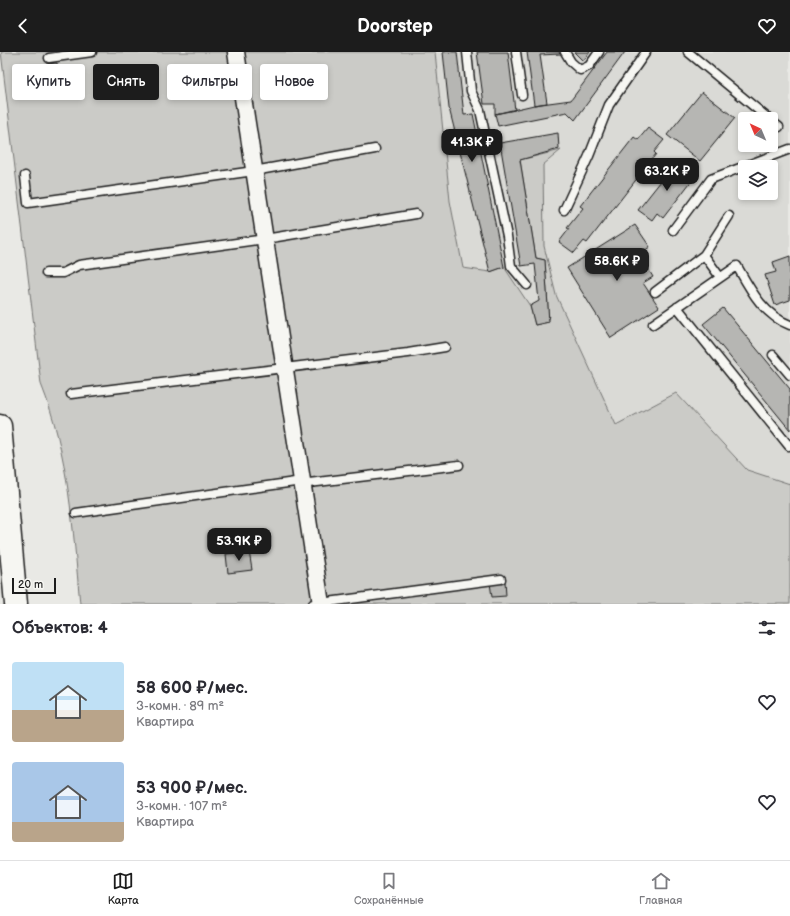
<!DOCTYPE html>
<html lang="ru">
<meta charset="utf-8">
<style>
body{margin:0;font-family:"Balsamiq Sans",sans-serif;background:#f7f7f7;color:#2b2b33;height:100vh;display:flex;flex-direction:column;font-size:15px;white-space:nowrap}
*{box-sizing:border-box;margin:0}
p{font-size:13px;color:#7c7c81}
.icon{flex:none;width:22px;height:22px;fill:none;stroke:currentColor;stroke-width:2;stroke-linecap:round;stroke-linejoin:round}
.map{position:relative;height:552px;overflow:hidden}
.side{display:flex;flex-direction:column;background:#fff;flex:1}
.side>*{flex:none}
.top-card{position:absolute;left:12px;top:12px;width:400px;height:36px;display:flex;gap:8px}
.needle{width:26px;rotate:316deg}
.buttons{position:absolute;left:738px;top:60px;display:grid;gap:8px}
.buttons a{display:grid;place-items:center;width:40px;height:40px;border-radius:4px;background:#fff;box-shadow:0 2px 6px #0003;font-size:20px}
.scale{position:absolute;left:12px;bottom:10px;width:44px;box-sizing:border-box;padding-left:4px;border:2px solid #1c1c1c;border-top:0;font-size:11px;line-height:14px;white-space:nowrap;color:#1c1c1c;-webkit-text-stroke:3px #f6f6f2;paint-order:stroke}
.price{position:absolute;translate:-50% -34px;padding:0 9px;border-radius:8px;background:#1c1c1c;color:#fff;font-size:13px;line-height:26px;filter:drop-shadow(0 1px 2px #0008)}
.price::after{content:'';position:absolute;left:50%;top:24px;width:12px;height:9px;margin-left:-6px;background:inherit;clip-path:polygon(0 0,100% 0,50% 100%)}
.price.on{background:#222;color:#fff}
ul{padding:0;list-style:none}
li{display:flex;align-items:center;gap:12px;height:100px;padding:0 12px}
li span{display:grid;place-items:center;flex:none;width:112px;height:80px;border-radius:4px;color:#555}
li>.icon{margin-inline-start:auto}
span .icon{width:48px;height:48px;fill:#fffc;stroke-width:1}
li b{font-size:17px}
h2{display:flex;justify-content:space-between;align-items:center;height:48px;padding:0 12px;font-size:17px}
.pill{padding:0 14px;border-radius:4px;background:#fff;box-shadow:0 2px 6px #0003;font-size:14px;line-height:36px}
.pill.on{background:#1c1c1c;color:#fff}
header{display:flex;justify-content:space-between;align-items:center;height:52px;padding:0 12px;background:#1c1c1c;color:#fff;font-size:18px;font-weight:700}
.tabs{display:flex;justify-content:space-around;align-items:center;height:56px;border-top:1px solid #e1e1e2;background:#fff;font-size:11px;color:#7c7c81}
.tabs a{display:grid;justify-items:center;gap:2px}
.tabs .on{color:#1c1c1c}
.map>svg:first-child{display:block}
.built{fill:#dadad6;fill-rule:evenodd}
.green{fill:#cbcbc7;stroke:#747472}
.building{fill:#b6b6b3;stroke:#1c1c1c}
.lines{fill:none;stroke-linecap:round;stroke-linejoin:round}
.lane-casing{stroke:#1c1c1c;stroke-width:11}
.street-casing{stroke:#1c1c1c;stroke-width:19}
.primary-casing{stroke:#1c1c1c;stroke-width:25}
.lane{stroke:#f6f6f2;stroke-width:8}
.street{stroke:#f6f6f2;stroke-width:16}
.primary{stroke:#f6f6f2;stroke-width:22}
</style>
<header><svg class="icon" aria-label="back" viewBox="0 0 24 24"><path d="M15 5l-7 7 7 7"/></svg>Doorstep<svg class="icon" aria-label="heart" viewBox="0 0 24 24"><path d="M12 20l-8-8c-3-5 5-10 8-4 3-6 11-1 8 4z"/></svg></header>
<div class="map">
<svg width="790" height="552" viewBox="0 0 790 552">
<rect width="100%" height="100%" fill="#e9e9e5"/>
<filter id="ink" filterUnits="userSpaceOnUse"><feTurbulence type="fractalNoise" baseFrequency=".025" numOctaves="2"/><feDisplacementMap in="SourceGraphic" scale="8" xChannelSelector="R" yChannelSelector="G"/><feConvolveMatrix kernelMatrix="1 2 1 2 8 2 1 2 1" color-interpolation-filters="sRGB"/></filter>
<g filter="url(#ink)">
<path class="built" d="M435,0H790V432L747,418L676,341L616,374L556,243L544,194L543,113L561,98L520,108L545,208L549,270L535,273L530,254L490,220L463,216L450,149ZM745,67H771V93H745ZM745,115H771V141H745Z"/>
<path class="green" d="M1,0H435L450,149L463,216L490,220L504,215L530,254L535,273L549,270L545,208L536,206L520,108L561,98L543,113L544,194L556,243L616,373L676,341L747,418L790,432V552H80C73,477 69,402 41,332Z"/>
<path class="building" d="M443,0H457L464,63L473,62L504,215L490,220L449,56Z
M477,0H508L515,58L495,62V52H484Z
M527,0H559L560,2L540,3L547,51L534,53Z
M574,0H590L583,9Z
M607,0H625L575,68L567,60L498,74L495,62L534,53L571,48Z
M57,11L59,26L47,27L46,12Z
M702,40L735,66L700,109L667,83Z
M648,76L664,88L654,100L656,102L587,191L584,189L574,201L559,190L569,177L567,176L583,156L580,154L634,85L638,88Z
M558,81L559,97L520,108L536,206L545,208L549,270L535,273L530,254L539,249L535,212L521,214L500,91Z
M676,110L691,121L689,123L693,127L663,166L657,161L652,168L638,158Z
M635,173L650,195L639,202L653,225L643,231L659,255L611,286L567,216Z
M790,204V248L775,253L765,223L776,220L773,210Z
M723,256L790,337V378L703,272Z
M249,499L252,518L228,521L226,502Z
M505,529L506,544L492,545L490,531Z"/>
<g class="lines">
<defs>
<path id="lane" d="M467,0L471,39L480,58L507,184L511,214L527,233
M516,0L522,43
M565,0L571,10L580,18L589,14L599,0
M688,0L769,67
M49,6L92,0
M771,69L779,75
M25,124L28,151L254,119L375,97
M564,158L589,104L609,53L646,0
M673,178L711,127L790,97
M704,203L729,164
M46,221H63L79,213L265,187L416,162
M655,240L704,203L720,225
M677,255L789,394L790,393
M653,272L737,214C750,237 763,263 790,273
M773,303L790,323
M71,342L408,301L445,295
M76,461L302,429L309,431L459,413
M313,552L501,527"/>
<path id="street" d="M236,0L321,552"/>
<path id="primary" d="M0,374L16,552"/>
</defs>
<use href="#lane" class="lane-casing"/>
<use href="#street" class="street-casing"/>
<use href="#primary" class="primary-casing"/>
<use href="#lane" class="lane"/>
<use href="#street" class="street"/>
<use href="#primary" class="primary"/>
</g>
</g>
</svg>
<div class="buttons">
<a><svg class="needle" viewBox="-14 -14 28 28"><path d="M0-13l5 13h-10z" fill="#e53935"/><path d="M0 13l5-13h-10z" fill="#7c7c81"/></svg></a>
<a><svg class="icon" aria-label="layers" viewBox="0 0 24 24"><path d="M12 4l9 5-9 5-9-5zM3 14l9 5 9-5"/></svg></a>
</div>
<div class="scale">20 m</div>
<b class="price" style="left:472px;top:111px">41.3K ₽</b>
<b class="price" style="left:667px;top:140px">63.2K ₽</b>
<b class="price on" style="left:617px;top:230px">58.6K ₽</b>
<b class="price" style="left:239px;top:510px">53.9K ₽</b>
<div class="top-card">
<a class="pill">Купить</a>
<a class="pill on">Снять</a>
<a class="pill">Фильтры</a>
<a class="pill">Новое</a>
</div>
</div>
<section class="side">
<h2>Объектов: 4<svg class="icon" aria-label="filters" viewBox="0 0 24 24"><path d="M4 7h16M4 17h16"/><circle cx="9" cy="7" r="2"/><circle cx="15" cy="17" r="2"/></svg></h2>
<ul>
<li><span style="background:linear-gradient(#bfe0f5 60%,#b9a48a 0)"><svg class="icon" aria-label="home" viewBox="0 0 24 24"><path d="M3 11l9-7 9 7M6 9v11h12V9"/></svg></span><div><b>58 600 ₽/мес.</b><p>3-комн. · 89 m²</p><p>Квартира</p></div><svg class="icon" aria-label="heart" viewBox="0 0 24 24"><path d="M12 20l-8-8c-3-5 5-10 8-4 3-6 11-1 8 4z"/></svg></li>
<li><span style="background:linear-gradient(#a9c7e8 75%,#b9a48a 0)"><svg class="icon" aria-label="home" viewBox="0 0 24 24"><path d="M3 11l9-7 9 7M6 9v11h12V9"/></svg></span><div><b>53 900 ₽/мес.</b><p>3-комн. · 107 m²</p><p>Квартира</p></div><svg class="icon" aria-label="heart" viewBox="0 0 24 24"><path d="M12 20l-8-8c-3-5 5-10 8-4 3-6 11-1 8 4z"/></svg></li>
</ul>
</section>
<nav class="tabs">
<a class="on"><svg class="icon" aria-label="map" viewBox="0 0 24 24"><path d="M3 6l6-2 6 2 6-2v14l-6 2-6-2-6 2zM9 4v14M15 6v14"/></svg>Карта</a>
<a><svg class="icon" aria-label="saved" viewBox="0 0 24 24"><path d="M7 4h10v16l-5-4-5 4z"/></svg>Сохранённые</a>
<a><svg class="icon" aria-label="home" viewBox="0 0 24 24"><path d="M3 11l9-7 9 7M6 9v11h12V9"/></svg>Главная</a>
</nav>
